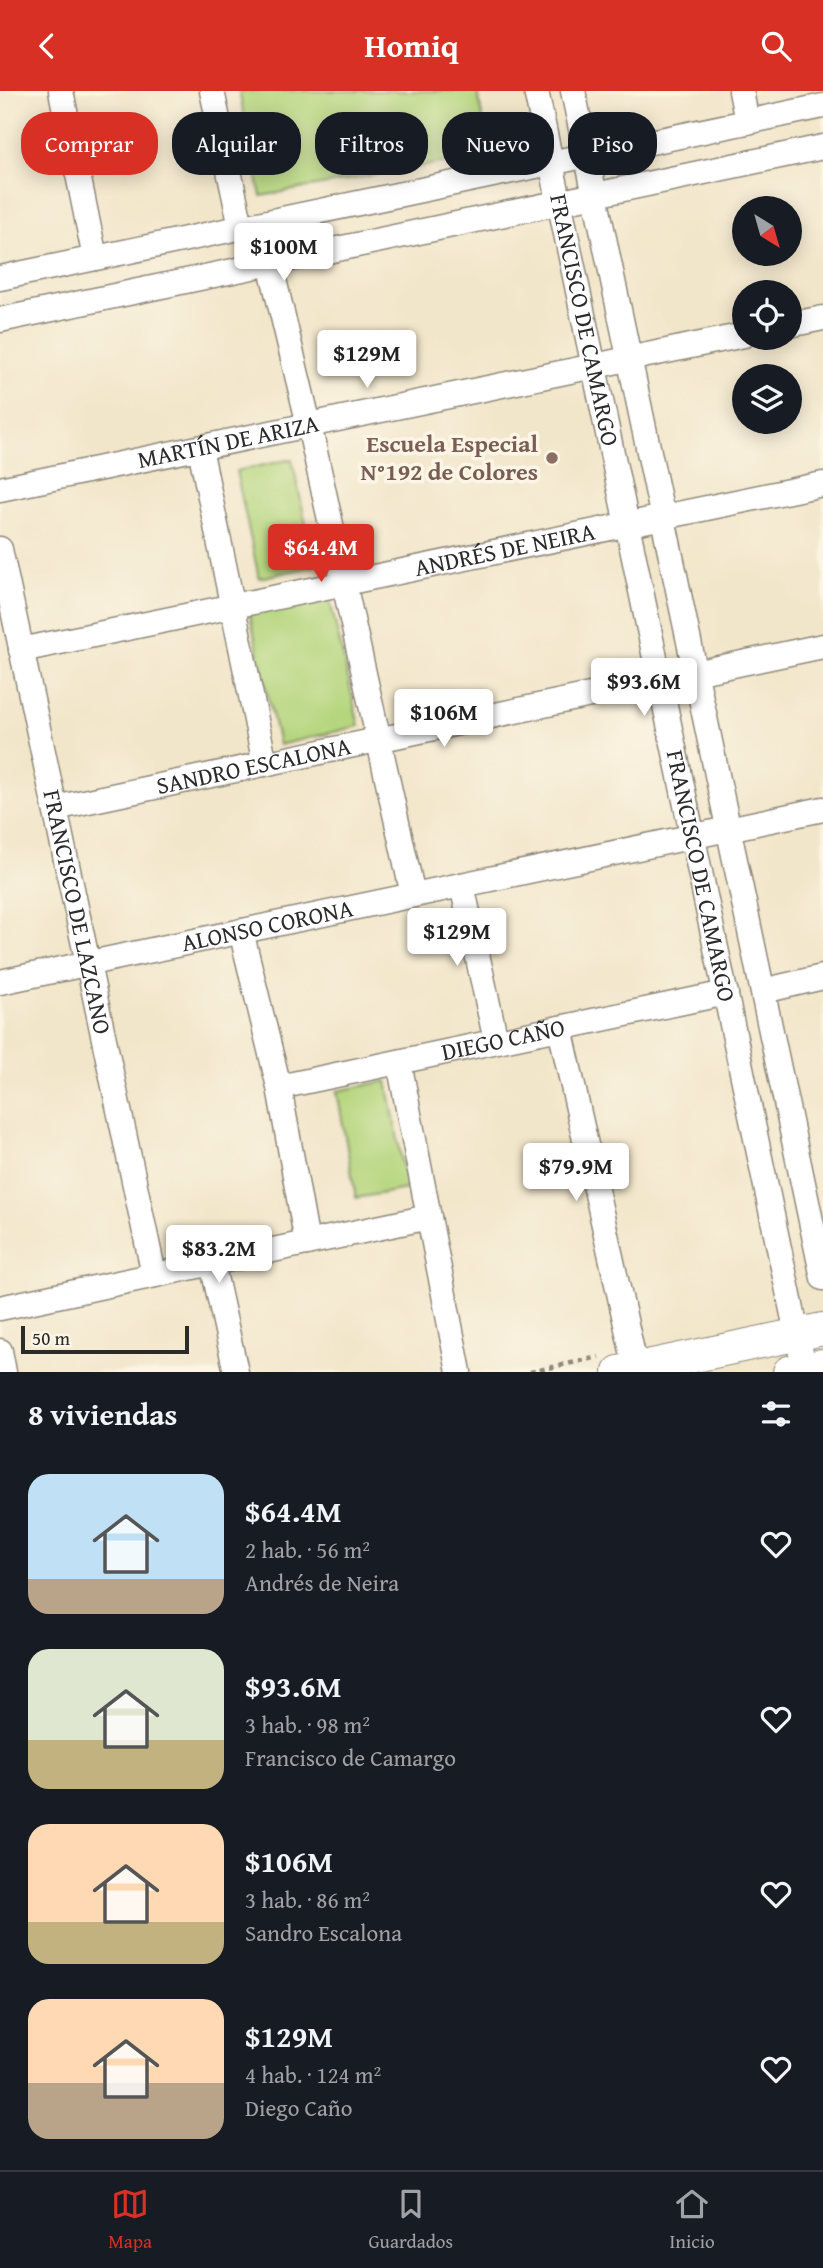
<!DOCTYPE html>
<html lang="es">
<meta charset="utf-8">
<style>
body{margin:0;font-family:"Gentium Book Plus",serif;background:#20242c;color:#f1f3f6;height:100vh;display:flex;flex-direction:column;font-size:26px;white-space:nowrap}
*{box-sizing:border-box;margin:0}
p{font-size:23px;color:#9ea1a6}
.icon{flex:none;width:38px;height:38px;fill:none;stroke:currentColor;stroke-width:2;stroke-linecap:round;stroke-linejoin:round}
.map{position:relative;height:1281px;overflow:hidden}
.drawer{display:flex;flex-direction:column;background:#171b24;flex:1}
.drawer>*{flex:none}
.hud{position:absolute;left:21px;top:21px;width:782px;height:63px;display:flex;gap:14px}
.needle{width:46px;rotate:143deg}
.tools{position:absolute;left:732px;top:105px;display:grid;gap:14px}
.tools a{display:grid;place-items:center;width:70px;height:70px;border-radius:50%;background:#171b24;box-shadow:0 4px 18px #0003;font-size:35px}
.scale{position:absolute;left:21px;bottom:18px;width:168px;box-sizing:border-box;padding-left:7px;border:4px solid #2b2b2b;border-top:0;font-size:19px;line-height:24px;white-space:nowrap;color:#2b2b2b;-webkit-text-stroke:5px #fcf5e5;paint-order:stroke}
.price{position:absolute;translate:-50% -60px;padding:0 16px;border-radius:7px;background:#fff;color:#222;font-size:23px;line-height:46px;filter:drop-shadow(0 2px 4px #0008)}
.price::after{content:'';position:absolute;left:50%;top:42px;width:21px;height:16px;margin-left:-10px;background:inherit;clip-path:polygon(0 0,100% 0,50% 100%)}
.price.active{background:#d93025;color:#fff}
ul{padding:0;list-style:none}
li{display:flex;align-items:center;gap:21px;height:175px;padding:0 28px}
li span{display:grid;place-items:center;flex:none;width:196px;height:140px;border-radius:21px;color:#555}
li>.icon{margin-inline-start:auto}
span .icon{width:84px;height:84px;fill:#fffc;stroke-width:1}
li b{font-size:30px}
h2{display:flex;justify-content:space-between;align-items:center;height:84px;padding:0 28px;font-size:30px}
.chip{padding:0 24px;border-radius:28px;background:#171b24;box-shadow:0 4px 18px #0003;font-size:24px;line-height:63px}
.chip.active{background:#d93025;color:#fff}
header{display:flex;justify-content:space-between;align-items:center;height:91px;padding:0 28px;background:#d93025;color:#fff;font-size:32px;font-weight:800}
.tab-bar{display:flex;justify-content:space-around;align-items:center;height:98px;border-top:2px solid #363941;background:#171b24;font-size:19px;color:#9ea1a6}
.tab-bar a{display:grid;justify-items:center;gap:4px}
.tab-bar .active{color:#d93025}
.map>svg:first-child{display:block}
.green{fill:#b5d67e;stroke:#708054;stroke-width:2}
.lines{fill:none;stroke-linecap:round;stroke-linejoin:round}
.minor-casing{stroke:#8e887a;stroke-width:27}
.major-casing{stroke:#8e887a;stroke-width:34}
.path{stroke:#8e887a;stroke-width:4.5;stroke-dasharray:5 5;stroke-linecap:butt}
.minor{stroke:#fff;stroke-width:24}
.major{stroke:#fff;stroke-width:32}
.education-dot{fill:#8d6e63;stroke:#fcf5e5;stroke-width:2.5}
.labels{text-anchor:middle;stroke-width:7;stroke-linejoin:round;paint-order:stroke}
.street-label{font-size:24px;fill:#2b2b2b;stroke:#fcf5e5}
.education-label{font-size:24px;font-weight:bold;fill:#785e54;stroke:#fcf5e5;text-anchor:end}
</style>
<header><svg class="icon" aria-label="back" viewBox="0 0 24 24"><path d="M15 5l-7 7 7 7"/></svg>Homiq<svg class="icon" aria-label="search" viewBox="0 0 24 24"><circle cx="10" cy="10" r="6"/><path d="M15 15l6 6"/></svg></header>
<div class="map">
<svg width="823" height="1281" viewBox="0 0 823 1281">
<rect width="100%" height="100%" fill="#fcf5e5"/>
<filter id="ink" filterUnits="userSpaceOnUse"><feTurbulence type="fractalNoise" baseFrequency=".0143" numOctaves="2"/><feDisplacementMap in="SourceGraphic" scale="14" xChannelSelector="R" yChannelSelector="G"/><feConvolveMatrix kernelMatrix="1 2 1 2 8 2 1 2 1" color-interpolation-filters="sRGB"/></filter>
<filter id="wash" filterUnits="userSpaceOnUse"><feTurbulence type="fractalNoise" baseFrequency=".00686" numOctaves="4" result="noise"/><feDisplacementMap in="SourceGraphic" scale="28" xChannelSelector="R" yChannelSelector="G"/><feGaussianBlur stdDeviation="1.57" result="paint"/><feColorMatrix in="noise" values="0 0 0 0 0 0 0 0 0 0 0 0 0 0 0 0 0 1.4 0 .05"/><feComposite in="paint" operator="in"/></filter>
<g filter="url(#wash)">
<rect width="100%" height="100%" fill="#f2e6ca"/>
<path class="green" d="M239,0H477L490,63L261,105Z
M292,368L315,475L259,487L236,380Z
M328,501L359,635L279,654L249,520Z
M387,990L407,1098L356,1107L337,1000Z"/>
</g>
<g filter="url(#ink)">
<g class="lines">
<defs>
<g id="minor">
<path d="M61,0L95,167"/>
<path d="M212,0L241,136"/>
<path id="s1" d="M536,0L805,1281"/>
<path d="M573,0L823,1187"/>
<path d="M741,0L747,31"/>
<path d="M270,172L309,334L413,804"/>
<path d="M0,187L823,15"/>
<path d="M0,229L823,56"/>
<path d="M789,234L823,227"/>
<path d="M200,357L265,673"/>
<path id="s2" d="M0,398L744,244"/>
<path id="s3" d="M0,458L154,1184"/>
<path id="s4" d="M21,559L823,393"/>
<path id="s5" d="M55,717L823,555"/>
<path d="M462,794L496,950"/>
<path d="M241,840L279,996L307,1152"/>
<path id="s6" d="M0,891L823,718"/>
<path d="M763,900L823,886"/>
<path d="M560,937L636,1278"/>
<path d="M399,971L459,1281"/>
<path id="s7" d="M279,996L726,902"/>
<path d="M212,1172L236,1281"/>
<path d="M0,1217L429,1126"/>
<path d="M0,1260L4,1281"/>
</g>
<path id="major" d="M619,1281L823,1238
M789,1281L823,1274"/>
</defs>
<use href="#minor" class="minor-casing"/>
<use href="#major" class="major-casing"/>
<path class="path" d="M530,1281L599,1266"/>
<use href="#minor" class="minor"/>
<use href="#major" class="major"/>
</g>
</g>
<circle class="education-dot" cx="552" cy="367" r="7"/>
<g class="labels">
<g class="street-label">
<text dy="8" stroke="none"><textPath href="#s1" startOffset="234">FRANCISCO DE CAMARGO</textPath></text>
<text dy="8" stroke="none"><textPath href="#s2" startOffset="233">MARTÍN DE ARIZA</textPath></text>
<text dy="8" stroke="none"><textPath href="#s4" startOffset="494">ANDRÉS DE NEIRA</textPath></text>
<text dy="8" stroke="none"><textPath href="#s5" startOffset="203">SANDRO ESCALONA</textPath></text>
<text dy="8" stroke="none"><textPath href="#s1" startOffset="802">FRANCISCO DE CAMARGO</textPath></text>
<text dy="8" stroke="none"><textPath href="#s3" startOffset="371">FRANCISCO DE LAZCANO</textPath></text>
<text dy="8" stroke="none"><textPath href="#s6" startOffset="273">ALONSO CORONA</textPath></text>
<text dy="8" stroke="none"><textPath href="#s7" startOffset="229">DIEGO CAÑO</textPath></text>
</g>
<g class="education-label">
<text x="538" y="361">Escuela Especial<tspan x="538" dy="28">N°192 de Colores</tspan></text>
</g>
</g>
</svg>
<div class="tools">
<a><svg class="needle" viewBox="-14 -14 28 28"><path d="M0-13l5 13h-10z" fill="#e53935"/><path d="M0 13l5-13h-10z" fill="#9ea1a6"/></svg></a>
<a><svg class="icon" aria-label="locate" viewBox="0 0 24 24"><circle cx="12" cy="12" r="6"/><path d="M12 2v4M12 18v4M2 12h4M18 12h4"/></svg></a>
<a><svg class="icon" aria-label="layers" viewBox="0 0 24 24"><path d="M12 4l9 5-9 5-9-5zM3 14l9 5 9-5"/></svg></a>
</div>
<div class="scale">50 m</div>
<b class="price" style="left:284px;top:192px">$100M</b>
<b class="price" style="left:367px;top:299px">$129M</b>
<b class="price active" style="left:321px;top:493px">$64.4M</b>
<b class="price" style="left:644px;top:627px">$93.6M</b>
<b class="price" style="left:444px;top:658px">$106M</b>
<b class="price" style="left:457px;top:877px">$129M</b>
<b class="price" style="left:576px;top:1112px">$79.9M</b>
<b class="price" style="left:219px;top:1194px">$83.2M</b>
<div class="hud">
<a class="chip active">Comprar</a>
<a class="chip">Alquilar</a>
<a class="chip">Filtros</a>
<a class="chip">Nuevo</a>
<a class="chip">Piso</a>
</div>
</div>
<section class="drawer">
<h2>8 viviendas<svg class="icon" aria-label="filters" viewBox="0 0 24 24"><path d="M4 7h16M4 17h16"/><circle cx="9" cy="7" r="2"/><circle cx="15" cy="17" r="2"/></svg></h2>
<ul>
<li><span style="background:linear-gradient(#bfe0f5 75%,#b9a48a 0)"><svg class="icon" aria-label="home" viewBox="0 0 24 24"><path d="M3 11l9-7 9 7M6 9v11h12V9"/></svg></span><div><b>$64.4M</b><p>2 hab. · 56 m²</p><p>Andrés de Neira</p></div><svg class="icon" aria-label="heart" viewBox="0 0 24 24"><path d="M12 20l-8-8c-3-5 5-10 8-4 3-6 11-1 8 4z"/></svg></li>
<li><span style="background:linear-gradient(#dfe7d0 65%,#c2b280 0)"><svg class="icon" aria-label="home" viewBox="0 0 24 24"><path d="M3 11l9-7 9 7M6 9v11h12V9"/></svg></span><div><b>$93.6M</b><p>3 hab. · 98 m²</p><p>Francisco de Camargo</p></div><svg class="icon" aria-label="heart" viewBox="0 0 24 24"><path d="M12 20l-8-8c-3-5 5-10 8-4 3-6 11-1 8 4z"/></svg></li>
<li><span style="background:linear-gradient(#ffd9b3 70%,#c2b280 0)"><svg class="icon" aria-label="home" viewBox="0 0 24 24"><path d="M3 11l9-7 9 7M6 9v11h12V9"/></svg></span><div><b>$106M</b><p>3 hab. · 86 m²</p><p>Sandro Escalona</p></div><svg class="icon" aria-label="heart" viewBox="0 0 24 24"><path d="M12 20l-8-8c-3-5 5-10 8-4 3-6 11-1 8 4z"/></svg></li>
<li><span style="background:linear-gradient(#ffd9b3 60%,#b9a48a 0)"><svg class="icon" aria-label="home" viewBox="0 0 24 24"><path d="M3 11l9-7 9 7M6 9v11h12V9"/></svg></span><div><b>$129M</b><p>4 hab. · 124 m²</p><p>Diego Caño</p></div><svg class="icon" aria-label="heart" viewBox="0 0 24 24"><path d="M12 20l-8-8c-3-5 5-10 8-4 3-6 11-1 8 4z"/></svg></li>
</ul>
</section>
<nav class="tab-bar">
<a class="active"><svg class="icon" aria-label="map" viewBox="0 0 24 24"><path d="M3 6l6-2 6 2 6-2v14l-6 2-6-2-6 2zM9 4v14M15 6v14"/></svg>Mapa</a>
<a><svg class="icon" aria-label="saved" viewBox="0 0 24 24"><path d="M7 4h10v16l-5-4-5 4z"/></svg>Guardados</a>
<a><svg class="icon" aria-label="home" viewBox="0 0 24 24"><path d="M3 11l9-7 9 7M6 9v11h12V9"/></svg>Inicio</a>
</nav>
